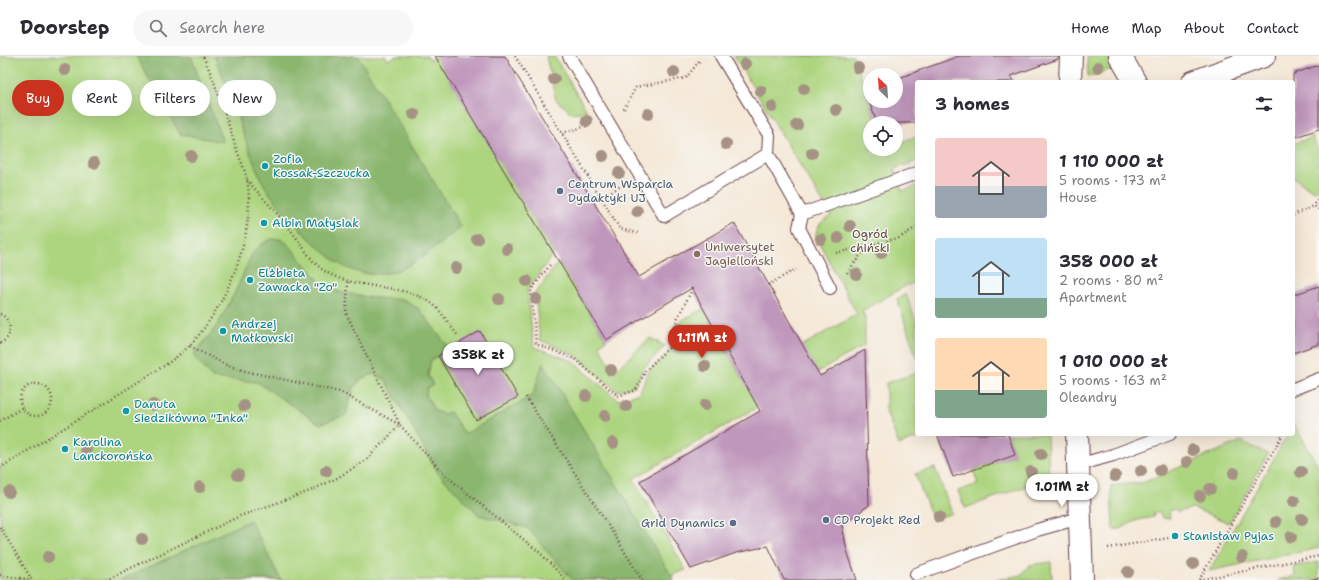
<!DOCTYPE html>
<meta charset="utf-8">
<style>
body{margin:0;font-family:"Shantell Sans",sans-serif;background:#f7f7f7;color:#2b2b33;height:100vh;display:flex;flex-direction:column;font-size:15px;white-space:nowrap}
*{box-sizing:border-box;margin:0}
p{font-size:13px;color:#7c7c81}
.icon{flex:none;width:22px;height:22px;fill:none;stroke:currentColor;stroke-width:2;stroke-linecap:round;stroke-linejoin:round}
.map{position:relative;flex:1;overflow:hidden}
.drawer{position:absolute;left:915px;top:24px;width:380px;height:356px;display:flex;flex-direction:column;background:#fff;border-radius:4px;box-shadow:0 4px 16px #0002}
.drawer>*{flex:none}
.top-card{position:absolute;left:12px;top:24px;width:380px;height:36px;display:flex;gap:8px}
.needle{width:26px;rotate:335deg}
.controls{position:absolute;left:863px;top:12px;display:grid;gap:8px}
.controls a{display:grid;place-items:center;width:40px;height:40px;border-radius:50%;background:#fff;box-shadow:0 4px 16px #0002;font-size:20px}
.price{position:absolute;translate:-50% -34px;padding:0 9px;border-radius:14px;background:#fff;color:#222;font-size:13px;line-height:26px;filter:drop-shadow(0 1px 2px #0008)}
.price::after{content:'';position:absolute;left:50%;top:24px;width:12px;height:9px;margin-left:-6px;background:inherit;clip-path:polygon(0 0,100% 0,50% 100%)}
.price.active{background:#c8321e;color:#fff}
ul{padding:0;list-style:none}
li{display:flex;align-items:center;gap:12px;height:100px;padding:0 20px}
li span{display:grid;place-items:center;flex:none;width:112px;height:80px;border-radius:4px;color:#555}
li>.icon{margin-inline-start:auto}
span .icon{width:48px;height:48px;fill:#fffc;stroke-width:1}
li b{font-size:17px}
h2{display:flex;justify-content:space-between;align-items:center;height:48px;padding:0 20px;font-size:17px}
.pill{padding:0 14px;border-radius:18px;background:#fff;box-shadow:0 4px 16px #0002;font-size:14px;line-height:36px}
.pill.active{background:#c8321e;color:#fff}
header{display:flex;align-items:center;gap:24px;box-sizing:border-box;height:56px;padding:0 20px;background:#fff;border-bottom:1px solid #e1e1e2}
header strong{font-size:19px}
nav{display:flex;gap:22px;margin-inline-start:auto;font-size:14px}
.search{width:280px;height:36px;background:#f7f7f7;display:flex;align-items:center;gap:10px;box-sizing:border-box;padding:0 14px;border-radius:22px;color:#7c7c81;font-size:15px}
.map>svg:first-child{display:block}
.green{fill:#add580;stroke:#7c7a56}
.forest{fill:#8ab66e;stroke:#6a6a4c}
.building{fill:#bf96bc}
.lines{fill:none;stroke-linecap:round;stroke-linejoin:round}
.lane-casing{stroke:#643d45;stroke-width:14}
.street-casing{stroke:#643d45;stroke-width:24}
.path{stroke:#643d45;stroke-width:2.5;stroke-dasharray:1 3;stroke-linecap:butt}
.lane{stroke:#fff;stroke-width:12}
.street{stroke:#fff;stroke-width:22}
.tram{stroke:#4a1f2b;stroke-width:1}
.tree{fill:#a59284}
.culture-dot{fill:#0f9aa8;stroke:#f6f6f2;stroke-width:1.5}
.service-dot{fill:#5c6f8a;stroke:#f6f6f2;stroke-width:1.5}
.education-dot{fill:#8d6e63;stroke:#f6f6f2;stroke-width:1.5}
.labels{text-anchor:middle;stroke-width:3;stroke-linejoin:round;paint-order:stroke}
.culture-label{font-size:12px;fill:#0d838f;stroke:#f6f6f2;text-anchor:start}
.service-label{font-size:12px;fill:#4e5e75;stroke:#f6f6f2;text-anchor:start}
.park-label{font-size:12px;fill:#634c40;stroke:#f6f6f2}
.education-label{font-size:12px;fill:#785e54;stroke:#f6f6f2;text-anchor:start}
</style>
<header>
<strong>Doorstep</strong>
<div class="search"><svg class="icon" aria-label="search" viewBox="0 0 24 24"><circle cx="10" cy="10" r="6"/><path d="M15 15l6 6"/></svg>Search here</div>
<nav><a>Home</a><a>Map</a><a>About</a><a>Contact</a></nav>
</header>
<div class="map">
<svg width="1319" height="524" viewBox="0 0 1319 524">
<rect width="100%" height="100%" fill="#f6f6f2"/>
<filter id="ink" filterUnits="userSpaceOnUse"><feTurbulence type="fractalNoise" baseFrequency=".025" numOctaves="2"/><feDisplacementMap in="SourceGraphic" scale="8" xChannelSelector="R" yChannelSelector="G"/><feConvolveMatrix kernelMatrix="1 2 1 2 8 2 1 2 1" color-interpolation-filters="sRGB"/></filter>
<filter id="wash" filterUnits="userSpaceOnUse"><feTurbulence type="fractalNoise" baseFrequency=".012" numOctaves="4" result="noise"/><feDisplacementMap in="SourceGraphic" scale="16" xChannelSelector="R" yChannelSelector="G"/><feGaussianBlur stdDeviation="0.9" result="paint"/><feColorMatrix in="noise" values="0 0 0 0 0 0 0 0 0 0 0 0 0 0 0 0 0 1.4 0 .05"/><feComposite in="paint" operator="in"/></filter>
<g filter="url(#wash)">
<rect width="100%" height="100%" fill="#f5e8d7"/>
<path class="green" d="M0,0H386L388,4L396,0H427L430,4L436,0L554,197L527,234L534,291L573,305L618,344L639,337L649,315L671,294L679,266L703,253L743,324L857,258L816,181C815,171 823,164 831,160L734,0H853L877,67H870V93H896V88L917,80V105L894,113L902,135L917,130V226L905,230L862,255L865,261V289L633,423L686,514L672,519L674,524H0Z
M546,0H554L587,55L572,57L556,44Z
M1087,0H1107L1114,12L1088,21Z
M1313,81L1319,98V133L1316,135L1312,134L1293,121V88Z
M559,206L606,284L599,289L614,315L650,282L665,290L644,312L635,330L617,335L575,299L540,284L535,237Z
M906,238L917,268V303L897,243Z
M917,317V378H927L899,389L886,355V327Z
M1294,368L1319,411V492L1209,515L1288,378H1293Z
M1008,378H1047L1049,422L965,452L958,435L978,428L973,414L1015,399Z
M1241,385L1268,398L1229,467L1193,452L1177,456L1176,453L1169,455L1170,462H1163L1159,456L1153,458L1154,461L1137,464L1120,473H1113L1111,430L1145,426Z
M935,412L952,457L933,464L915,418Z
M1051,506L1052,524H996L1021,519L1029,509Z
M1319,506V524H1278L1295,520L1294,511Z"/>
<path class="forest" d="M136,0H191L223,86L180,78Z
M214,0H358L461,171C442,186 411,214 387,217C375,219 360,218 349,213C325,203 273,148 262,125C243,85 233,40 214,0Z
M272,183H281L288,188L322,228L334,235L367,241L405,244L419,253L450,293L431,304L428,319L433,329L427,332L426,339L435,355L444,358L450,356L465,378L533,339L543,306L674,524H573L550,499L528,472L479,459L438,417L385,323L373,318L361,323L353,333L346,359L320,368L257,326L212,322L193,299C204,286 215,274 223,259C229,247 236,235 241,223C248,206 252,190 272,183Z
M250,464L281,524H121Z"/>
<g id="blocks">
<path class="building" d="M435,0H505L639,221L734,167L820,320L865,294L869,449L842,469L847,495L857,524H784L768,490L736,497L691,513L640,425L760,355L692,232L606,284Z
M959,0H1058V3L1011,20L1014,26H917V67H877L865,34L870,32V45H896V23Z
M1319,9V73L1293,82V18Z
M1319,230V288L1293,297V239Z
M480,275L518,341L476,364L438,300Z
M937,378H1008L1015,399L953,421Z"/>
</g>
</g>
<g filter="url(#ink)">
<use href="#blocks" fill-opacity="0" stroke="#643d45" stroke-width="1"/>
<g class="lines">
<defs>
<path id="lane" d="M569,0L664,160L768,98
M721,0L769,79L768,98L802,158L799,172L830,232
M802,158L917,117
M1293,333L1319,323
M1078,409L1113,399L1170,378
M916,518L1037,474L1080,462"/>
<path id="street" d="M1120,0L1135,26
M1070,26L1071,0
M1193,26L1264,0
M1077,378L1082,524"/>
</defs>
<use href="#lane" class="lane-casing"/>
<use href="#street" class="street-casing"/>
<path class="path" d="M515,0L620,173L638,177
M624,53L636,31L686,22L700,4
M562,77L587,70
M247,124C262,141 279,159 293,177C303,190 312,208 326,216C359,236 411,225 438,253C445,261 451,271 458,280
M1319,140L1314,150L1319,154
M601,141L621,130
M1293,159L1314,150
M836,197L899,182L917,171
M550,209L531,234L536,288L575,303L618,340L636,334L646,314L668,292L677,263L692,234
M847,217L868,189
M348,226L346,257L400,369
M768,229L796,213
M0,258C13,264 13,282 0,287
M190,290L224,308L245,315L340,336L400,369
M20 344a16 16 0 1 1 32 0a16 16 0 1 1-32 0Z
M526,341L615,480L642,524
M0,365L22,352
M0,412L167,308C175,302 183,296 190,289C227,250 257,177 247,123C244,111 238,98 234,86C225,57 216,28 203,0
M0,471L32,524
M1108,492L1169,482
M0,519L31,524
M106,524L240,460L310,435L337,422L365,405L400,369L445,419L540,497L566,524
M1199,524L1283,378
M1199,524L1319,500"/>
<use href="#lane" class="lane"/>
<use href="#street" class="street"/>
<path class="tram" d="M1309,524L1319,522"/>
</g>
<g class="tree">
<circle cx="745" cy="8" r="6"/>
<circle cx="1098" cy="11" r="6"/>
<circle cx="858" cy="12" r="6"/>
<circle cx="65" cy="14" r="6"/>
<circle cx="674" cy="16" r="6"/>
<circle cx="554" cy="23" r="6"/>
<circle cx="804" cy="33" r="6"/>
<circle cx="761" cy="35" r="6"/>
<circle cx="772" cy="51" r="6"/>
<circle cx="836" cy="54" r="6"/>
<circle cx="414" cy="58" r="6"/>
<circle cx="648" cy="58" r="6"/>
<circle cx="587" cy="65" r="6"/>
<circle cx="797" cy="69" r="6"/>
<circle cx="726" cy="88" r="6"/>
<circle cx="812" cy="97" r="6"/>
<circle cx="191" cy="100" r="6"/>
<circle cx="603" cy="100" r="6"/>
<circle cx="94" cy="107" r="6"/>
<circle cx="619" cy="117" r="6"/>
<circle cx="637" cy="155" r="6"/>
<circle cx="850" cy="170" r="6"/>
<circle cx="838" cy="182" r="6"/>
<circle cx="477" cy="183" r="6"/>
<circle cx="821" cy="183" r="6"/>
<circle cx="507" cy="193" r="6"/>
<circle cx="881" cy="197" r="6"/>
<circle cx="456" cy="212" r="6"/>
<circle cx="856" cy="218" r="6"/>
<circle cx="527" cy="225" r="6"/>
<circle cx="499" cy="243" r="6"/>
<circle cx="536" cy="243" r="6"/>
<circle cx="679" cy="272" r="6"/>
<circle cx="705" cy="310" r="6"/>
<circle cx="611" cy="314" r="6"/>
<circle cx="586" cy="340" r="6"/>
<circle cx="153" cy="349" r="6"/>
<circle cx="705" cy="349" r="6"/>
<circle cx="244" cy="350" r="6"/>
<circle cx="626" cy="350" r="6"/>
<circle cx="605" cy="360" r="6"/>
<circle cx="613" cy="387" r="6"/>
<circle cx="86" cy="394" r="6"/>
<circle cx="1193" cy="394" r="6"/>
<circle cx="1041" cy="398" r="6"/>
<circle cx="1187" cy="406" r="6"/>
<circle cx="1160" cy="414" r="6"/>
<circle cx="326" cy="415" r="6"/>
<circle cx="1141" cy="415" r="6"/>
<circle cx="1031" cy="416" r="6"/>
<circle cx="1301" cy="416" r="6"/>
<circle cx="1234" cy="417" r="6"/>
<circle cx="238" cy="419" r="6"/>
<circle cx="1115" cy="420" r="6"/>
<circle cx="200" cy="431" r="6"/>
<circle cx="1210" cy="433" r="6"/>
<circle cx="9" cy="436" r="6"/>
<circle cx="1200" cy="440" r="6"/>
<circle cx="1294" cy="445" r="6"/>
<circle cx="939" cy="461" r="6"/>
<circle cx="1302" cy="463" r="6"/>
<circle cx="1276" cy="466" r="6"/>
<circle cx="1291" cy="481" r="6"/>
<circle cx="142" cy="483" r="6"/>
<circle cx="48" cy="501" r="6"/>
<circle cx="1242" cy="501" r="6"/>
<circle cx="1193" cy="508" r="6"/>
<circle cx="1128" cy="516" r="6"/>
</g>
</g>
<g class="culture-dot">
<circle cx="265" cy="110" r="4"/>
<circle cx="264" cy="167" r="4"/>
<circle cx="250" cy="224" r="4"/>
<circle cx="223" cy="275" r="4"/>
<circle cx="126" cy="355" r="4"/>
<circle cx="65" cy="393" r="4"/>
<circle cx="1175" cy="480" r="4"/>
</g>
<g class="service-dot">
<circle cx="560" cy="135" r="4"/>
<circle cx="826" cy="464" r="4"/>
<circle cx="733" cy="467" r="4"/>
</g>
<circle class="education-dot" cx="697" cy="198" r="4"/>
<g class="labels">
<g class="culture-label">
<text x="273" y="107">Zofia<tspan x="273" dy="14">Kossak-Szczucka</tspan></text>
<text x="272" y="171">Albin Małysiak</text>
<text x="258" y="221">Elżbieta<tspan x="258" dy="14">Zawacka "Zo"</tspan></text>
<text x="231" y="272">Andrzej<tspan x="231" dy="14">Małkowski</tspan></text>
<text x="134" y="352">Danuta<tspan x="134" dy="14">Siedzikówna "Inka"</tspan></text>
<text x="73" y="390">Karolina<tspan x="73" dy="14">Lanckorońska</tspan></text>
<text x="1183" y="484">Stanisław Pyjas</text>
</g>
<g class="service-label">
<text x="568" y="132">Centrum Wsparcia<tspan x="568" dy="14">Dydaktyki UJ</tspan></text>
<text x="834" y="468">CD Projekt Red</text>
<text x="725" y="471" text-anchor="end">Grid Dynamics</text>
</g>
<g class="park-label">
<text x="870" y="182">Ogród<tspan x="870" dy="14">chiński</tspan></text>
</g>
<g class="education-label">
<text x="705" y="195">Uniwersytet<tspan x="705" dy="14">Jagielloński</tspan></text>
</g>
</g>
</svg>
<div class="controls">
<a><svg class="needle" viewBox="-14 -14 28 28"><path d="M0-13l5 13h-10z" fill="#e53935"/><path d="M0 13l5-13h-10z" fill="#7c7c81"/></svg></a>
<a><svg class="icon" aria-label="locate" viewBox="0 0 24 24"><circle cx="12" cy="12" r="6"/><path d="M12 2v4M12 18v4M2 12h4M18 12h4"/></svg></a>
</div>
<b class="price active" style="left:702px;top:303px">1.11M zł</b>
<b class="price" style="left:478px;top:320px">358K zł</b>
<b class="price" style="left:1062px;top:452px">1.01M zł</b>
<div class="top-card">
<a class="pill active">Buy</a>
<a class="pill">Rent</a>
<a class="pill">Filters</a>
<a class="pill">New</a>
</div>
<section class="drawer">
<h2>3 homes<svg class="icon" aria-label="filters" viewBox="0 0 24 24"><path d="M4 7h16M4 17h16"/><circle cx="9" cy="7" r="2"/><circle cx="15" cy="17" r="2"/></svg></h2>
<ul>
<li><span style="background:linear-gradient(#f6c9c9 60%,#9aa5b1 0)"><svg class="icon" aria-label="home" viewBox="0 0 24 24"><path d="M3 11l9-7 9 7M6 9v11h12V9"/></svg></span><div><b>1 110 000 zł</b><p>5 rooms · 173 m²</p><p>House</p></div></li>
<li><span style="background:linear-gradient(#bfe0f5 75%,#7fa58c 0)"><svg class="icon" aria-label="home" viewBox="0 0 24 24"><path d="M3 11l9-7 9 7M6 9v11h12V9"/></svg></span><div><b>358 000 zł</b><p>2 rooms · 80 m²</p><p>Apartment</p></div></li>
<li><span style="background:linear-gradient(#ffd9b3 65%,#7fa58c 0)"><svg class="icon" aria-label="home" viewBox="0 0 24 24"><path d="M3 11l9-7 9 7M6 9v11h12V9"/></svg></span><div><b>1 010 000 zł</b><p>5 rooms · 163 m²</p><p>Oleandry</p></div></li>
</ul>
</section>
</div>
